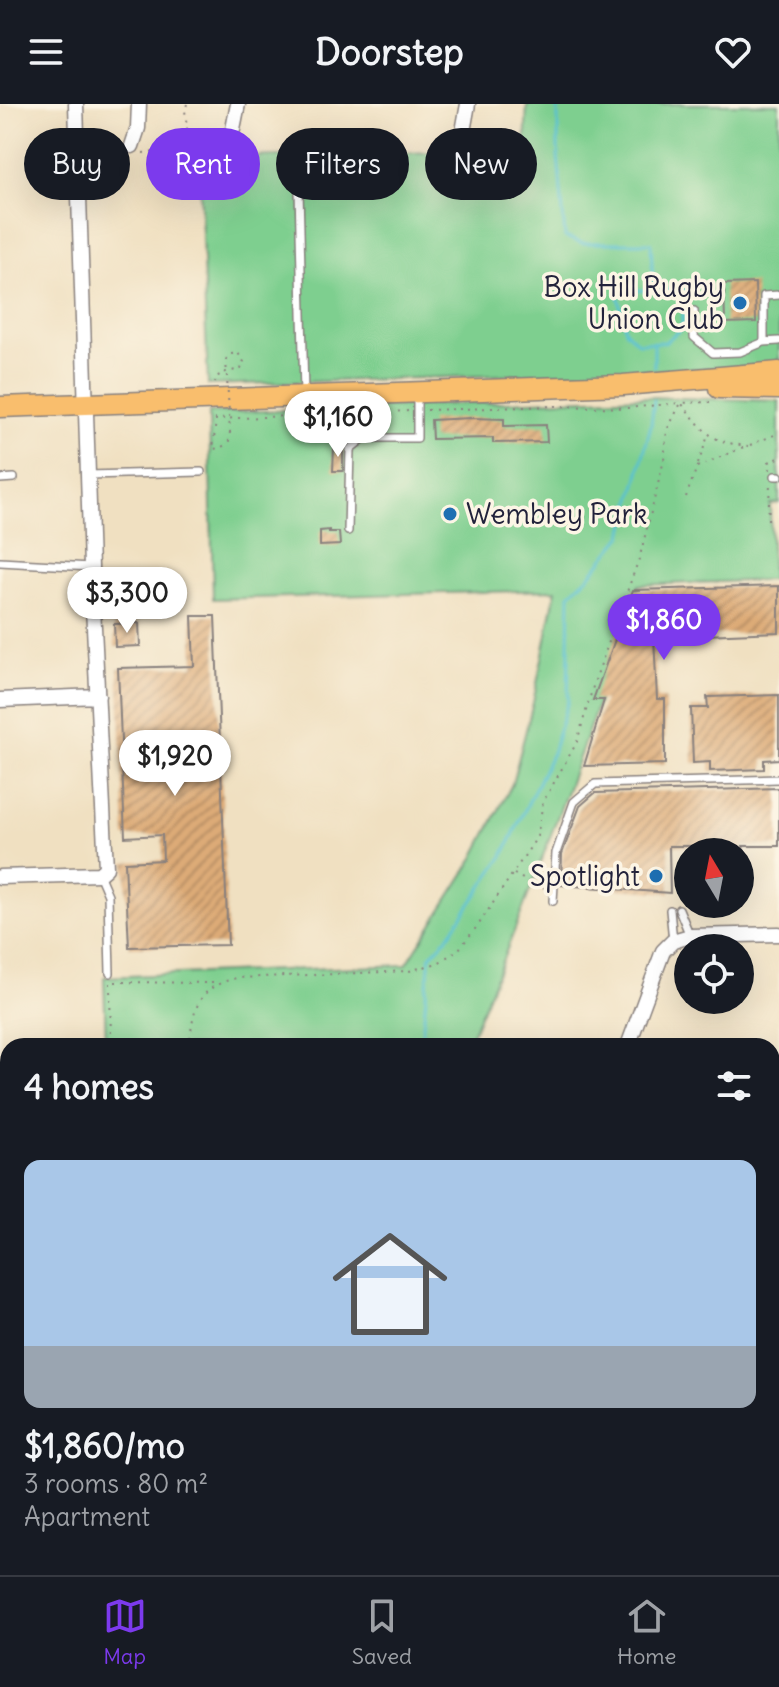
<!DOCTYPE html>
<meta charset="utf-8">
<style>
body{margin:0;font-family:Delius,sans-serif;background:#242831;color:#f1f3f6;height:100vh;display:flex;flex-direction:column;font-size:30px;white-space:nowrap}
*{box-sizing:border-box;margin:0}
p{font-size:26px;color:#9ea1a6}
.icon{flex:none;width:44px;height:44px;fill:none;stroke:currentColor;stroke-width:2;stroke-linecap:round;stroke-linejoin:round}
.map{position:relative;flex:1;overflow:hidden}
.drawer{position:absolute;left:0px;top:934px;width:780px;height:538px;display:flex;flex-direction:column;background:#171b24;border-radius:24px 24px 0 0;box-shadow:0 8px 32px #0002}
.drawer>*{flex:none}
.banner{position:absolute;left:24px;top:24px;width:732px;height:72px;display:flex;gap:16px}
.needle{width:52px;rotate:350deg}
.tools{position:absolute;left:674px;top:734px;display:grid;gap:16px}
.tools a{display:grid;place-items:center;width:80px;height:80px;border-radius:50%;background:#171b24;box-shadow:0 8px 32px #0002;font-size:40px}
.price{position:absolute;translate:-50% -68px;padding:0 18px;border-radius:28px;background:#fff;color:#222;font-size:26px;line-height:52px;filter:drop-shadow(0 2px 4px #0008)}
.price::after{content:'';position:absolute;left:50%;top:48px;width:24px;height:18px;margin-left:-12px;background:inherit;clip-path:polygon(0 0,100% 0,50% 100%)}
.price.on{background:#7c3aed;color:#fff}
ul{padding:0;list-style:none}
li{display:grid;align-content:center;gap:16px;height:424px;padding:0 24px}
li span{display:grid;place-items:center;height:248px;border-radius:16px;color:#555}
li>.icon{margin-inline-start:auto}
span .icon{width:144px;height:144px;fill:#fffc;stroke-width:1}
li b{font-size:34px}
h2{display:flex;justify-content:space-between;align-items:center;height:96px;padding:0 24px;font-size:34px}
.chip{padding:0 28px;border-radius:36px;background:#171b24;box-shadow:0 8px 32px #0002;font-size:28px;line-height:72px}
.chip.on{background:#7c3aed;color:#fff}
header{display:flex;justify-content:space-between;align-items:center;height:104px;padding:0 24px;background:#171b24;font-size:36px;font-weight:700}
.tabs{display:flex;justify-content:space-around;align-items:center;height:112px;border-top:2px solid #363941;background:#171b24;font-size:22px;color:#9ea1a6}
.tabs a{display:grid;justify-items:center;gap:4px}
.tabs .on{color:#7c3aed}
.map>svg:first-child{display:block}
.green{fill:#7ecf8f;stroke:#507865;stroke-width:2}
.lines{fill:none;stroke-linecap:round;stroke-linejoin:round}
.stream{stroke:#56c0d2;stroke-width:3}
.building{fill:url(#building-hatch)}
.service-casing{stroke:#89817e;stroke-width:10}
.minor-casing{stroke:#89817e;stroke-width:17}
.primary-casing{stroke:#89817e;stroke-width:23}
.path{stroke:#89817e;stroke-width:2;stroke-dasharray:2 6;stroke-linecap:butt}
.service{stroke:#fff;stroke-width:7}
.minor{stroke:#fff;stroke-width:14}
.primary{stroke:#f9be6d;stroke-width:20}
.path-bridge{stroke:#89817e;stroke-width:2;stroke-dasharray:2 6;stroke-linecap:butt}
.poi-dot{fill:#1f6fb2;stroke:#fcf5e5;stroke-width:3}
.labels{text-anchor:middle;stroke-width:7;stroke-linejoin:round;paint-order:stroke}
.poi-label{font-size:28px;fill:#22223b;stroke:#fcf5e5;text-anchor:end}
</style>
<header><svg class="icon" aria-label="menu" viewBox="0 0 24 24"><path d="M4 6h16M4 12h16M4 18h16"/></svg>Doorstep<svg class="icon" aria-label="heart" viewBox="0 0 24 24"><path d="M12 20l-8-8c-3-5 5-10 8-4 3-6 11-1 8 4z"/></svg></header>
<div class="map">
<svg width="779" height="1471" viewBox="0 0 779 1471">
<defs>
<pattern id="building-hatch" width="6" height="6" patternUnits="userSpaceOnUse" patternTransform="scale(2)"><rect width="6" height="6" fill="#ddab77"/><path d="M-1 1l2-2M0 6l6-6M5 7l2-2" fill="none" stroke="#b38b63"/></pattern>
</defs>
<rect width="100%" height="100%" fill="#fcf5e5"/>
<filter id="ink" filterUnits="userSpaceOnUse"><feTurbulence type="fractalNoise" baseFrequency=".0125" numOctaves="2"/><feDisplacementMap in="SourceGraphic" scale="16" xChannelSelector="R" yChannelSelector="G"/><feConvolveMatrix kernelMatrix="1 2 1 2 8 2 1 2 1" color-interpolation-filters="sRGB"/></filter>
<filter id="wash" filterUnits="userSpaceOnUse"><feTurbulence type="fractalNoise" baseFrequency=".006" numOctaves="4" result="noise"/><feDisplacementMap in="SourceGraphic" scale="32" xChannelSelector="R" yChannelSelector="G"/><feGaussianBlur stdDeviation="1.8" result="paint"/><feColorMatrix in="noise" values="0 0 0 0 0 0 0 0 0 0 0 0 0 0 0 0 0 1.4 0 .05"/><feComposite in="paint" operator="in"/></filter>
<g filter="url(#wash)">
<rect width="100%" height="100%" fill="#f0e0c1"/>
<path class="green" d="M527,0H779V262L208,281L199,54L525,46Z
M644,293L779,297V399L770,400L772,476L639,481C586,636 532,791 467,942H106L104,873L406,861L474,754L512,680L533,599L556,486L213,495L209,309Z
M111,1464H242L239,1471H111Z"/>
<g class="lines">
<path class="stream" d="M558,0V52L565,133L582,139H651L653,186
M653,186H687L681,225L665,238L638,239L625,226L617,187Z
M654,262V239
M223,942H225
M421,942L430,852L447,834L503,752L552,649L568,597L570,490L591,470L623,431L651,321L654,296
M176,1471L178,1464"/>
</g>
<g id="blocks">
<path class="building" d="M755,179L756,218L725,219L724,180Z
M471,314L504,315V322L546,321L547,338L493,339V334L432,335L431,316Z
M334,343L343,344V367H333Z
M329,426V428H339L340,441L320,442V427Z
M779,482V528L654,533L657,595H665V660L584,662L604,596H593L633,486Z
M192,512H215L228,841L129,843L125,758L163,756L162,731L125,733L118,564L194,562Z
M139,519L140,542L115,543L114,520Z
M779,591V655L764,656V665L710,667V658L693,659L691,604H708L707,593Z
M779,684V742H743L744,748H721V742H669L670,789L561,781L562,750L580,702L595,689Z"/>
</g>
</g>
<g filter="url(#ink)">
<use href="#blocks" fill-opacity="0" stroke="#89817e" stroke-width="2"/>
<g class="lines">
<defs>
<path id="service" d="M299,86L304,290
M694,207V233L713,249L740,248L764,238L779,237
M764,238V192L779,191
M88,371L201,368
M775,372H779
M0,375L14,374
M348,427L350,345L364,334H417V292
M0,458L91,463
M99,770L108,791L110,869
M553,797L556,749L574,698L595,680L779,675
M679,805L690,832
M670,806L673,837
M772,1230L779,1233
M270,1471L273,1464"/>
<path id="minor" d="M464,22L468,0
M232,30L238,0
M132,42L138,24L139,0
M0,596L98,592
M0,773L99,770L106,764L91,463L76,0
M628,942L663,847L673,837L690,832L779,830
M0,1102L8,1324
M772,1353H779
M13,1464V1471"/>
<path id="primary" d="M719,284L779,285
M0,303L623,281L779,268"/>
</defs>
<use href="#service" class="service-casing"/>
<use href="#minor" class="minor-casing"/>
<use href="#primary" class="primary-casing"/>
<path class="path" d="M187,0L185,6L189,42
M143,49L234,43L236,56L257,55
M91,50H120
M215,279L216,273L226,268L241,265L244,258L238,249L231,250L226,255
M427,306L558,302L627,304L681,299C706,328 708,338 748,342
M230,328L229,337L221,344L213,345L216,315L409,307
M750,341L779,329
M698,360L708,332
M770,366L769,358L779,354
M686,393L697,363L744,343
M768,416L770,380
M514,770L532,780L545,784
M115,878L213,879
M110,879L111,942
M189,942C194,904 196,884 236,874L409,867L438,859L459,845L479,820L537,733L543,698L577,638L594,579L640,452L664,356L667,326L681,299L710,298
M124,1471V1464"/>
<use href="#service" class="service"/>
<use href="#minor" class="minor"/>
<use href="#primary" class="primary"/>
<path class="path-bridge" d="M226,255L230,328"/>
</g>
</g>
<g class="poi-dot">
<circle cx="740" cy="199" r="8"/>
<circle cx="450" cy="410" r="8"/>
<circle cx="656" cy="772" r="8"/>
</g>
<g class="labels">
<g class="poi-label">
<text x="724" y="193">Box Hill Rugby<tspan x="724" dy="32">Union Club</tspan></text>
<text x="466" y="420" text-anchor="start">Wembley Park</text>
<text x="640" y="782">Spotlight</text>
</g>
</g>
</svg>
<div class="tools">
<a><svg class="needle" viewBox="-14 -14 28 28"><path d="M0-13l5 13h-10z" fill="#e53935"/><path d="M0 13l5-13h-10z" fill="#9ea1a6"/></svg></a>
<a><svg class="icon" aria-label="locate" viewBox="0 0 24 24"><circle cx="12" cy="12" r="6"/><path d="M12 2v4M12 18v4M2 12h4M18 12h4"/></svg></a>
</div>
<b class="price" style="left:338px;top:355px">$1,160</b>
<b class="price" style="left:127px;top:531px">$3,300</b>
<b class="price on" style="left:664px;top:558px">$1,860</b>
<b class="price" style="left:175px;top:694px">$1,920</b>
<div class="banner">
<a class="chip">Buy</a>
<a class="chip on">Rent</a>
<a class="chip">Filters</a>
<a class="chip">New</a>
</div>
<section class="drawer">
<h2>4 homes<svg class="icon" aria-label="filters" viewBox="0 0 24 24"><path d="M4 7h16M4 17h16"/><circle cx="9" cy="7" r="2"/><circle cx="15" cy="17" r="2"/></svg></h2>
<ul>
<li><span style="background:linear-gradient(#a9c7e8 75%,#9aa5b1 0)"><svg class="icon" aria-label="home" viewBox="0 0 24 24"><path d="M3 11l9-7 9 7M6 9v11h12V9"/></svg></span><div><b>$1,860/mo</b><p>3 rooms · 80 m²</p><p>Apartment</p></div></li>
</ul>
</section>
</div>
<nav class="tabs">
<a class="on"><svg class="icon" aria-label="map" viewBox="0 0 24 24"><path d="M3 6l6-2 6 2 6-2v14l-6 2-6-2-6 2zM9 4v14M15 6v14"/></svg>Map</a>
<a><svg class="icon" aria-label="saved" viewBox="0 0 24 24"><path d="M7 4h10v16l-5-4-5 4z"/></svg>Saved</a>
<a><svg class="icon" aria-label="home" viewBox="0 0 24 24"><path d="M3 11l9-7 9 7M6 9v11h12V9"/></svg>Home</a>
</nav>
